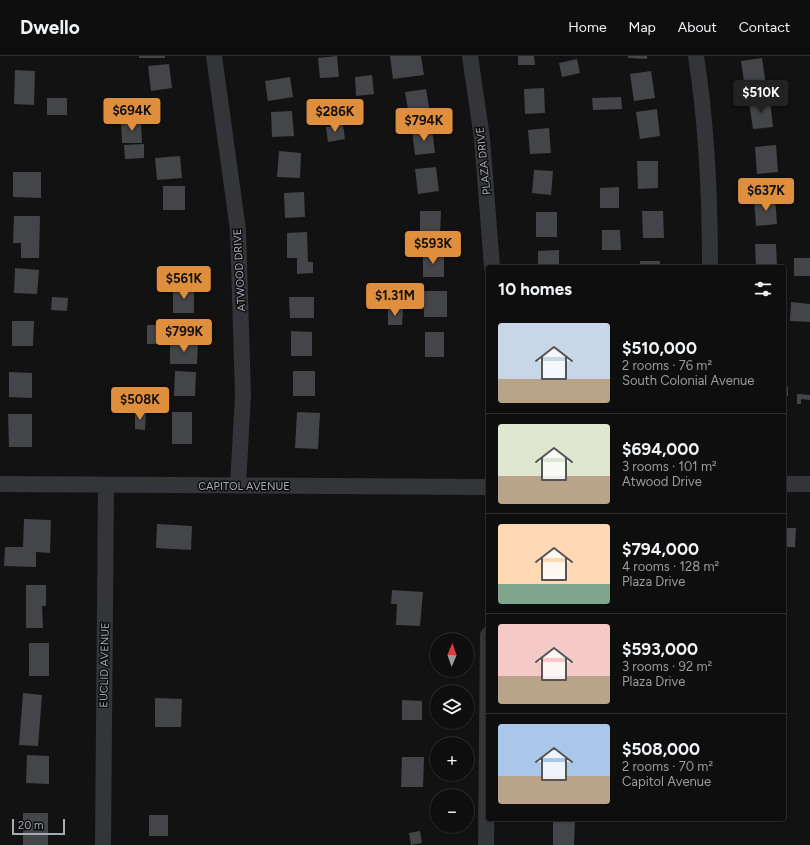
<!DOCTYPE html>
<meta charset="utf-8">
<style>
body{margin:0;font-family:Figtree,sans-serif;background:#1c1c1c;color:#f1f3f6;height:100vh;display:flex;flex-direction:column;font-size:15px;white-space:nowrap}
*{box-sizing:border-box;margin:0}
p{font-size:13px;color:#9b9c9e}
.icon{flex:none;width:22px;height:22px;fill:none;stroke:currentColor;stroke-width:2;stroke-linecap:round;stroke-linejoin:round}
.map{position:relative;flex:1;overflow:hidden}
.drawer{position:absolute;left:486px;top:209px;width:300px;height:556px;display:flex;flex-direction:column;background:#0e0e0e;border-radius:4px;box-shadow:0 1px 3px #0004,0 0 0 1px #2e2e2e}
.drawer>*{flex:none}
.needle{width:26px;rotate:2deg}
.tools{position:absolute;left:430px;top:577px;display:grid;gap:8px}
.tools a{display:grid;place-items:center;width:44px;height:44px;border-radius:50%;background:#0e0e0e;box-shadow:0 1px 3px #0004,0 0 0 1px #2e2e2e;font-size:20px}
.scale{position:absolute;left:12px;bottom:10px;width:53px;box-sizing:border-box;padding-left:4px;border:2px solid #a5abb2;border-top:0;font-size:11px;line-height:14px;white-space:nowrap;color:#a5abb2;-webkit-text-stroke:3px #0d0d0e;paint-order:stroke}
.price{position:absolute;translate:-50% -34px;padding:0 9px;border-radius:4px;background:#df8e3e;color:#111;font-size:13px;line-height:26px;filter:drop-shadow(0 1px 2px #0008)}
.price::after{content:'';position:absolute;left:50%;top:24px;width:12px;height:9px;margin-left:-6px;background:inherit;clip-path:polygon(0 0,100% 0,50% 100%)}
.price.current{background:#222;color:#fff}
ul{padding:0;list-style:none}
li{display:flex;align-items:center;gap:12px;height:100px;padding:0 12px}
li+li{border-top:1px solid #2e2e2e}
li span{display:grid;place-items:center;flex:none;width:112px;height:80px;border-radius:4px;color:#555}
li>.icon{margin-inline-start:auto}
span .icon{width:48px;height:48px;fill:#fffc;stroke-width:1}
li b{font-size:17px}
h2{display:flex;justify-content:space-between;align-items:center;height:48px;padding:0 12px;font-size:17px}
header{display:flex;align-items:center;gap:24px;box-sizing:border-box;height:56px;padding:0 20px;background:#0e0e0e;border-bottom:1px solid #2e2e2e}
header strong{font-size:19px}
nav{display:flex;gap:22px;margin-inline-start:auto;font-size:14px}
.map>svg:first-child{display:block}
.building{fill:#444548}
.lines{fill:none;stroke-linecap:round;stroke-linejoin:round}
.street{stroke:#333538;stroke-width:16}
.labels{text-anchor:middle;stroke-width:3;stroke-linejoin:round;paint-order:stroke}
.street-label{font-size:11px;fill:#a5abb2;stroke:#0d0d0e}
</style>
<header>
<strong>Dwello</strong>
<nav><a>Home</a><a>Map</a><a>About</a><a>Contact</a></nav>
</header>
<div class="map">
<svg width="810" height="789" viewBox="0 0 810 789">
<rect width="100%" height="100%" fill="#121213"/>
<path class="building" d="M139,0H165V2H139Z
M337,0L339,21L320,22L318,2Z
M390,0H421L424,19L393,23Z
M518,0H534L535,9H518Z
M628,0H647V3L628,2Z
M762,2L766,29L745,32L741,5Z
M577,3L580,17L562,21L559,7Z
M169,8L172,32L151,35L148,10Z
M15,14L35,15L34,49L14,48Z
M651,15L655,42L634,45L630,18Z
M372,19L374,38L356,40L355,21Z
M290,21L293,41L268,45L265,25Z
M544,32L545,57L525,58L524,33Z
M426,33L430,57L409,60L405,36Z
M621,41L622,53L593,54L592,42Z
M47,42H67V59H47Z
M770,44L773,71L753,73L749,46Z
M657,53L660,80L640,83L636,56Z
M292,55L294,80L272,81L271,56Z
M121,66H141L142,87H122Z
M343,69L345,83L328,86L326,71Z
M432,72L435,97L415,99L412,74Z
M549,72L551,97L530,98L528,74Z
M144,88V102L125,103L124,89Z
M776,89L778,116L757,118L755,91Z
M279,95L301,97L300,122L277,121Z
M180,100L182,122L157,124L155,102Z
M637,105H658V132L638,133Z
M436,111L439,135L418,138L415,113Z
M534,114L553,115L551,139L532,137Z
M13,116H41V142L13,141Z
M163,130H185V154H163Z
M619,131V152H600V132Z
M304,136L305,161L285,162L284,137Z
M775,141L777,168L756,170L754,143Z
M420,155H441L440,181H420Z
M642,155H663L664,182H643Z
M536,156H557V181H536Z
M14,160H40L39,202H21V187H13Z
M602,174H620L621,194H602Z
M307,176L308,206H313V217L297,218V202H287V177Z
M755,188H776L777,211H756Z
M559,194V211H538V195Z
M423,196L444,197V221H423Z
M794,202H810V220H794Z
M640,205H660V211H640Z
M15,212L39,214L37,238L14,237Z
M173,232H194V257H173Z
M424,235H447V261H424Z
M52,241L68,242L67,255L51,254Z
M289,241H314V262H290Z
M791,246L810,248V266L790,265Z
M388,253H403L402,269H388Z
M12,265H34L33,290H12Z
M147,269H160V288H147Z
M291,275L312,276V300H291Z
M425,276H444V301H425Z
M170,287H198L197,308H170Z
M175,315L196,316L195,340H174Z
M293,315H315V340H293Z
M9,316L32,317V342L9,341Z
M784,331H788V340H784Z
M797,338L810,339V344L801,343V348H797Z
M172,356H192V388H172Z
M297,356L320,357L318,393L295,392Z
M135,357H146L145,374L135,373Z
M8,358H32V391H9Z
M24,463L51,464L50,497L36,496V511L4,510L5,491H23Z
M157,468L192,470L191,494L156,492Z
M784,472H796L795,491H784Z
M26,529H46V550H42L43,572H26Z
M392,534L423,536L420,570L396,569L397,548H391Z
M29,587H49V620H29Z
M23,637L42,639L38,690L19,689Z
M155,642L182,643L181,671H155Z
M402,644L422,645V664H402Z
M27,699L49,700V728L26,727Z
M402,701H424L423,731H401Z
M23,757H48V789H23Z
M149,759H168V780H149Z
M553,763H575L574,789H553Z
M420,775L422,787L411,789L409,777Z"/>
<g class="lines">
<path class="street" d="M214,0L238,174L243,339L238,429
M470,0L482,82L492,211
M696,0C707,70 710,140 710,211
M0,428L488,431
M784,428H810
M103,789L106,430
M486,789L488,579"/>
</g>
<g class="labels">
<g class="street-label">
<text transform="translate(483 105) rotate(-96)" y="4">PLAZA DRIVE</text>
<text transform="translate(239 214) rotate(-93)" y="4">ATWOOD DRIVE</text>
<text x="244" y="434">CAPITOL AVENUE</text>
<text transform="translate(104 609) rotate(-89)" y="4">EUCLID AVENUE</text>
</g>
</g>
</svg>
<div class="tools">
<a><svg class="needle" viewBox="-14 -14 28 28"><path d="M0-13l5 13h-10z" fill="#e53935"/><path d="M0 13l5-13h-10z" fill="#9b9c9e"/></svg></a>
<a><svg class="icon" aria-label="layers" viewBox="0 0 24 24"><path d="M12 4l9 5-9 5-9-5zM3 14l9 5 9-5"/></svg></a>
<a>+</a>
<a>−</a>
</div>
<div class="scale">20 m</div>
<b class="price current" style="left:761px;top:58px">$510K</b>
<b class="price" style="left:132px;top:76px">$694K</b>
<b class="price" style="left:335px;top:77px">$286K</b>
<b class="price" style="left:424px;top:86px">$794K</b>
<b class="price" style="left:766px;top:156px">$637K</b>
<b class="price" style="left:433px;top:209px">$593K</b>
<b class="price" style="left:184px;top:244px">$561K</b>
<b class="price" style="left:395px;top:261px">$1.31M</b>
<b class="price" style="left:184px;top:297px">$799K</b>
<b class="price" style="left:140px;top:365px">$508K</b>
<section class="drawer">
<h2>10 homes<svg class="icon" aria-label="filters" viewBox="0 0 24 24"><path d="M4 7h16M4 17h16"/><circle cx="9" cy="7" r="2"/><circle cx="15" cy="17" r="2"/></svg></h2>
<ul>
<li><span style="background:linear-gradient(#c9d6e8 70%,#b9a48a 0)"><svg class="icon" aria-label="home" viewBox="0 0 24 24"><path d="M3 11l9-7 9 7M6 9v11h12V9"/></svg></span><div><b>$510,000</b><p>2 rooms · 76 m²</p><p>South Colonial Avenue</p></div></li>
<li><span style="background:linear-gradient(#dfe7d0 65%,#b9a48a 0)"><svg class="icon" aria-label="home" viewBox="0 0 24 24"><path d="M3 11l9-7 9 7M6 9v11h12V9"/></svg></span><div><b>$694,000</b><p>3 rooms · 101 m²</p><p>Atwood Drive</p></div></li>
<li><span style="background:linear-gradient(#ffd9b3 75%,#7fa58c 0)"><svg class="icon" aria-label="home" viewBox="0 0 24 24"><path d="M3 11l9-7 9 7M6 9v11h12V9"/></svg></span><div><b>$794,000</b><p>4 rooms · 128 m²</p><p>Plaza Drive</p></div></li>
<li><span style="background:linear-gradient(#f6c9c9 65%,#b9a48a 0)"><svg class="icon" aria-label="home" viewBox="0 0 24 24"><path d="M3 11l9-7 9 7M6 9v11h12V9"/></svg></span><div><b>$593,000</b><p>3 rooms · 92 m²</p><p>Plaza Drive</p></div></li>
<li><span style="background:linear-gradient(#a9c7e8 65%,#b9a48a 0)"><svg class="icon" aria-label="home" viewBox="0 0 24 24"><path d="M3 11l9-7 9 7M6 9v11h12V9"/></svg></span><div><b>$508,000</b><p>2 rooms · 70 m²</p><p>Capitol Avenue</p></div></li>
</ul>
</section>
</div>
